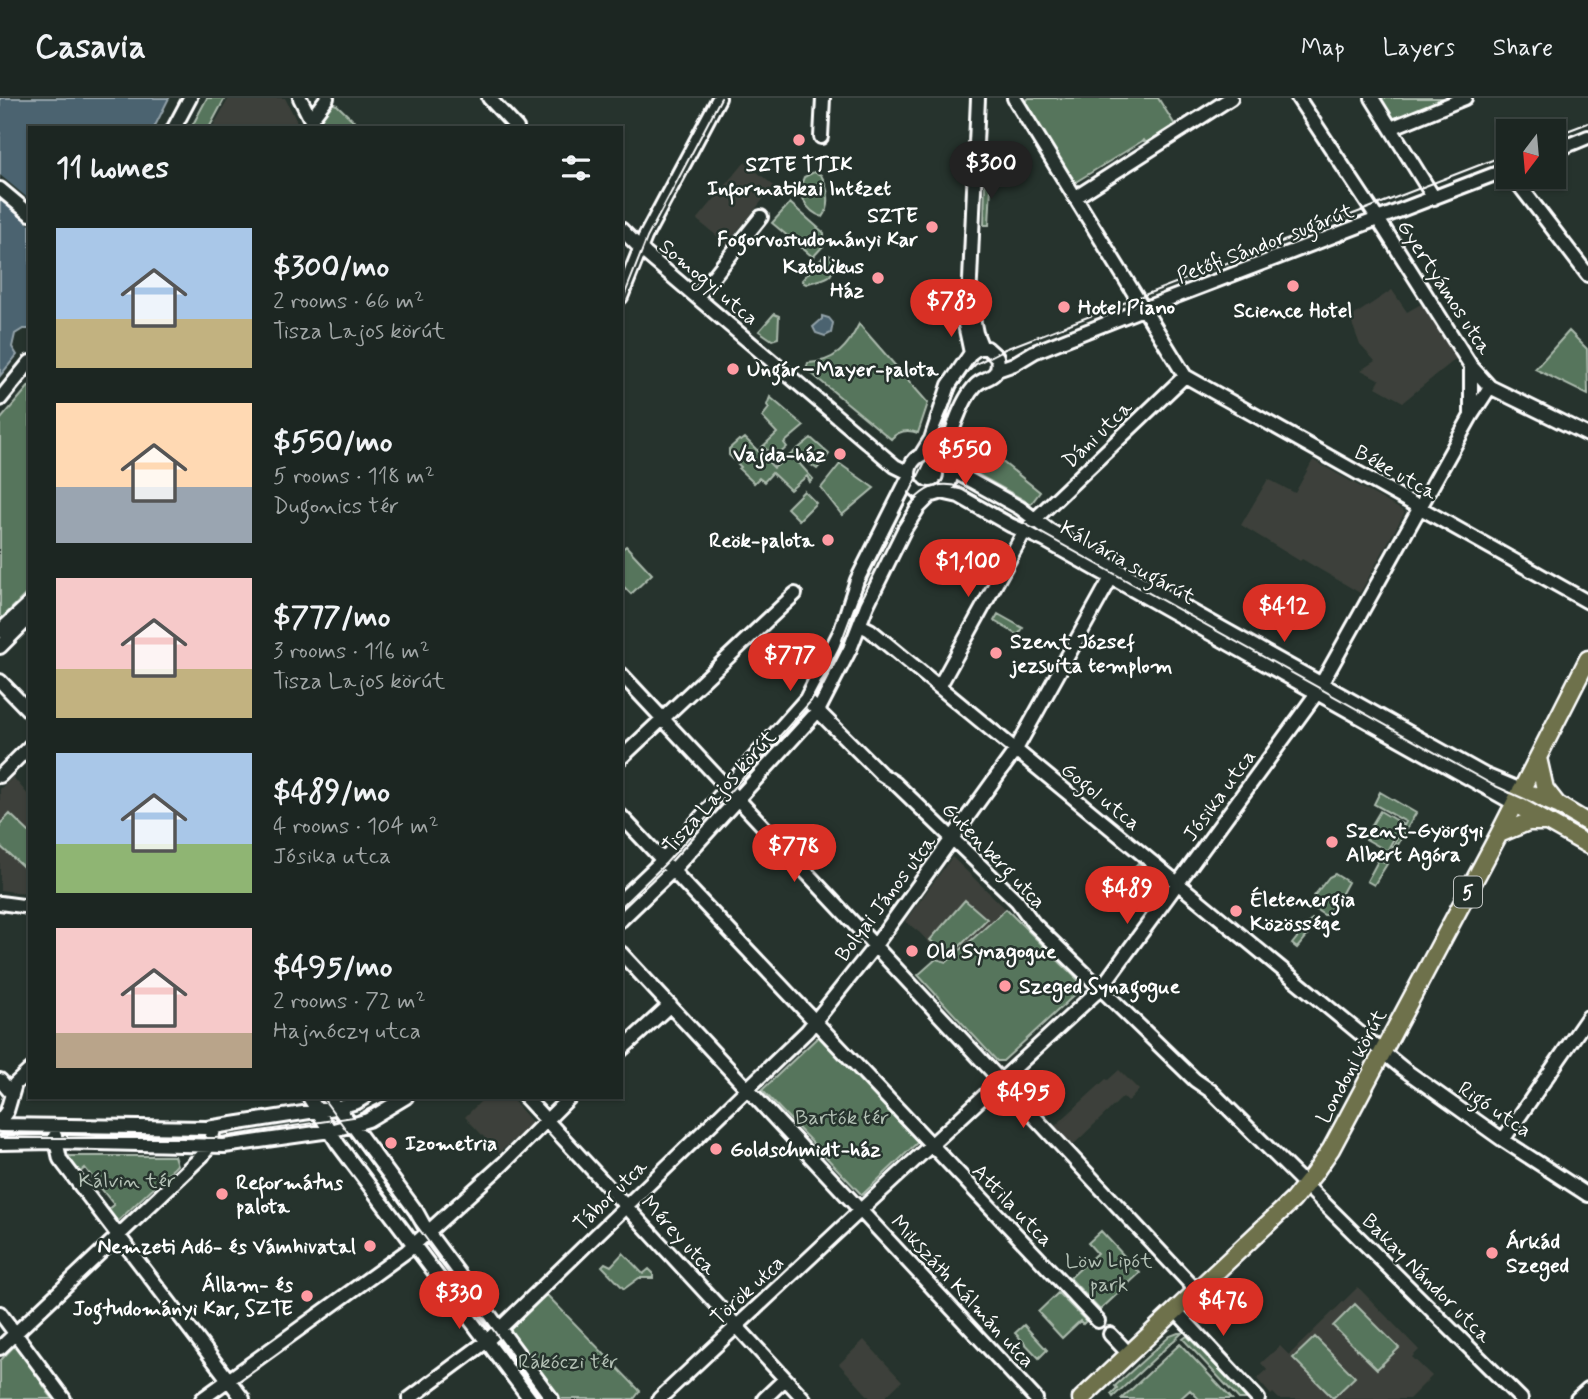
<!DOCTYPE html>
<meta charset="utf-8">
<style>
body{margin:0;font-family:Mynerve,sans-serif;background:#252e2a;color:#f1f3f6;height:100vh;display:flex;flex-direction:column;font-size:26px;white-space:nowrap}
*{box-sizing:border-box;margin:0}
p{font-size:23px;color:#a0a5a5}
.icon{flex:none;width:38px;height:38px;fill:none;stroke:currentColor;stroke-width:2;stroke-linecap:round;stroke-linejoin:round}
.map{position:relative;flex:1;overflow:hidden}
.side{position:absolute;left:28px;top:28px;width:595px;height:973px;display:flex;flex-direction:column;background:#1c2622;border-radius:0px;box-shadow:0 2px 5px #0004,0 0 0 2px #3a4340}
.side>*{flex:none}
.needle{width:46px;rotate:196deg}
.tools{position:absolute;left:1496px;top:21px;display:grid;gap:14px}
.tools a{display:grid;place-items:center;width:70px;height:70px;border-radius:0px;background:#1c2622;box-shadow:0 2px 5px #0004,0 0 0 2px #3a4340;font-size:35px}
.price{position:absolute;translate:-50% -60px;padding:0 16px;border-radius:24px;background:#d93025;color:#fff;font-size:23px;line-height:46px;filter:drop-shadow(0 2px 4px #0008)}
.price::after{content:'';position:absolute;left:50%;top:42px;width:21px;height:16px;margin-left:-10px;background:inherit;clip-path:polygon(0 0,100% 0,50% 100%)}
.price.current{background:#222;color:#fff}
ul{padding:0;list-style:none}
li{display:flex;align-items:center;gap:21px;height:175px;padding:0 28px}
li span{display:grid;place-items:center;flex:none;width:196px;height:140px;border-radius:0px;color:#555}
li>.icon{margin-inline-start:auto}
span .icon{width:84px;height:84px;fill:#fffc;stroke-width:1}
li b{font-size:30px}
h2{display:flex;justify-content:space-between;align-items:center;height:84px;padding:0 28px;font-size:30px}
header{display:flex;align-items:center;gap:42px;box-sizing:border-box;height:98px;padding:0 35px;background:#1c2622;border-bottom:2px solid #3a4340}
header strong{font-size:33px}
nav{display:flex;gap:38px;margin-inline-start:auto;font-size:24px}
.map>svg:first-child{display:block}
.built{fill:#3c413a}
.green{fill:#57745b;stroke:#abbaad;stroke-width:2}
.water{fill:#4b6470;stroke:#93a2a9;stroke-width:2}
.pier{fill:#26332d}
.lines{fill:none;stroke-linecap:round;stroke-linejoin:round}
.minor-casing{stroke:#fff;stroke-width:18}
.major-casing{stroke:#fff;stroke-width:21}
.minor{stroke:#26332d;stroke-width:12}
.major{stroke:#6e714b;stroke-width:16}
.tram{stroke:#fff;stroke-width:2}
.poi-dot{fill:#ff9aa2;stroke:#26332d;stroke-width:2.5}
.labels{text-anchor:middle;stroke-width:5;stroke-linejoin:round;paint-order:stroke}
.shield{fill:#26332d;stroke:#bec2c0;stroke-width:2}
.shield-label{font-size:19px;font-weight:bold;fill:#fff}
.poi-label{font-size:21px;font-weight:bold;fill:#fff;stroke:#26332d;text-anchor:start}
.street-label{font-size:21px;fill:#fff;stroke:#26332d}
.park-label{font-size:21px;fill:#b3c0b5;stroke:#26332d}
</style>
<header>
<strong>Casavia</strong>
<nav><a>Map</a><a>Layers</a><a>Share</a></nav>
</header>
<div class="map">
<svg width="1588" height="1301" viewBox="0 0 1588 1301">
<rect width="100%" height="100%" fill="#26332d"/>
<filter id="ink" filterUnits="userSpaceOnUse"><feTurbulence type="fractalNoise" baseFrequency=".0143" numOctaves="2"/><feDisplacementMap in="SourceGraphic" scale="14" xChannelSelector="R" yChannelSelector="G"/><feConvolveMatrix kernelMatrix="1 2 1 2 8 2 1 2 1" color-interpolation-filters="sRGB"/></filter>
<g filter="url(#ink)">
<path class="built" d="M229,0H285L300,30H212Z
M745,64L774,88L727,146L697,122Z
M1392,192L1407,214L1421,206L1457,260L1403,304L1376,289L1380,282L1361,272L1375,263L1360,247L1350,220Z
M1313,362L1405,414L1360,495L1302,461L1300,463L1241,427L1268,381L1295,395Z
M13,679L30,699V796L0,792V691Z
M952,759L1006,811L947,864L920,835L905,823Z
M1119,972L1139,992L1128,1004L1123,999L1073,1047L1055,1028L1106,981L1108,982Z
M485,999H510L533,1025L499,1055L465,1019Z
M1358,1189L1419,1252L1412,1259L1432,1278L1409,1301H1279L1273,1295L1271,1297L1257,1281L1267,1272L1261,1265L1280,1248L1289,1257Z
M864,1242L902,1283L883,1301H871L839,1266Z"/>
<path class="green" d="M207,0H225L209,30H191Z
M1029,0H1158L1175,27L1146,45L1144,42L1074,85L1024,4Z
M1372,0H1464L1391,30Z
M330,5L337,7L361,30H322L318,22Z
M814,74L821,77C828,89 832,108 823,119C806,114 796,95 804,79Z
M985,86L991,87L989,127H984Z
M790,105L824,135V147L813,159L772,125Z
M826,156L831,158C838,184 824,179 806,186L804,185L802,182Z
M774,216L779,218L778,240L772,242L759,233Z
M859,226L928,305L918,335C907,331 898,333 891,341L806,271L808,265C835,264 848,249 859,226Z
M1569,233L1587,251L1588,297L1535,271Z
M30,287V492L0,522V322Z
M770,299L804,328L784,345L787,349L775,360L766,351L761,356L774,370L811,340L829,356L817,371L801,360L798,364L813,381L810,384L807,378L790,392L772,375L764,384L759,380L754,385L739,371L741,369L729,357V351L739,342L741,343L745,340L758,353L777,335L762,319L769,310L767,307Z
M965,335H987L998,343L990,354L1040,394L1031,406L974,374L960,349Z
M840,366L874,390L842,417L821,390Z
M804,393L816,405L799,422L787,410Z
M626,448L652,476L631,496L621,486V452Z
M998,516L1023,530L1018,537L994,523Z
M1380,694L1416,715L1392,757L1389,755L1406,724L1374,706Z
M1380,713L1402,726L1387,753L1364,740Z
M10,716L30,735V775L0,748V726Z
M1379,761L1387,766L1374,787L1367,783Z
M1138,765L1167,789L1145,816L1115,792Z
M1335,776L1348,784L1330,817H1324L1315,811L1314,798L1329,779Z
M965,802L987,821L949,859L930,842Z
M1006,811L1081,885V891L1003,963H997L918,877L936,861L947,864Z
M1312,821L1318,825L1297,850L1292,846Z
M819,938L919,1043L862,1097L762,992Z
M66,1058H174L177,1067L117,1124L108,1112L114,1107L85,1070L79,1075Z
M1101,1133L1140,1175L1100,1212L1070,1180L1097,1155L1088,1145Z
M623,1155L643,1176L649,1171L653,1175V1180H639L624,1191L602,1168L605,1165L611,1168Z
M1058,1195L1086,1223L1083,1226L1080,1223L1062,1240L1038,1214Z
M543,1198H548L640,1293L634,1301H557L507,1233Z
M1355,1206L1399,1250L1377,1271L1333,1228Z
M1024,1227L1047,1252L1039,1260L1015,1235Z
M1178,1235H1182L1113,1299L1111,1296L1117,1290L1115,1288L1170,1238Z
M1187,1238L1235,1287L1252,1301H1239L1183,1241Z
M1315,1239L1355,1279L1333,1300L1293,1260Z
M16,1246L49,1296L53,1301H0V1263Z
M1180,1246L1232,1301H1199L1190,1292L1180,1301H1121Z"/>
<path class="water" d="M0,0H169L154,30H30V231H23L15,236L12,249L17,257L0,278Z
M822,218L829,220L833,225L831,235L825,238L816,235L813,229L822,221Z"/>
<path class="pier" d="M0,77L30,102V127L0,101Z"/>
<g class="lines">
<defs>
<path id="minor" d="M300,0L315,30
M489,0L517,30
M1014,0L1185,278
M1298,0L1385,132L1471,268L1490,289L1588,337
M1372,0L1434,100
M311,21L327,0
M174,30L190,0
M1391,30L1465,0
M821,39L823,0
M1554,53L1588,39
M1513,79L1588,177
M0,91L30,116
M1076,99L1231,0
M621,131L646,156L895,368L909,375
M621,199L645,139L719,0
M697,199L761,119
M970,206L976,235L982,250
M971,255L964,222L969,205L978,0
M997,272L1014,266L1034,254L1153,207L1508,71
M1185,278L1588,504
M0,301L30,264
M1471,317V268
M909 376a21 21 0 1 1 42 0a21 21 0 1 1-42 0Z
M921,357L931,341L949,287L971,255L978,250H987L997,259C998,264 999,270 995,275C990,281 982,281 976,287C962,301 945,345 947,365
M950,371L1020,410L1049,432L1116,471L1485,677L1521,692
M941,394L959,398L1010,427L1044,442L1515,706
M860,527L870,532L1402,970L1503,1042L1588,1097
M0,533L30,505
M0,549L30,519
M621,576L1196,1192
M0,583L30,614
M939,589L1022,438L1034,422L1185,278
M806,601L881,676L895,685L1017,803L1034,826L1195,982L1211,993L1521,1301
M621,660L795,496
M0,678L30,648
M621,718L1098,1223
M621,802L663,762L806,601L841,532L857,482L909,379
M0,805L30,809
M621,822L673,772L818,613L850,551L867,507L904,432L918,410L931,397
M621,855L1036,1301
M621,952L670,907
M0,982L11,995
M309,999L338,1046L530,1301
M327,999L354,1029L416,1113L427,1133L552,1301
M525,999L804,1301
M0,1023L7,1013L15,986L30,972
M0,1027L207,1030L335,1010L357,1004L365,999
M55,1038L60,1061L243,1301
M1503,1042L1588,919
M0,1045L55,1044L224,1048L330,1033L352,1027L368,1022L406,999
M1175,1212L1258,1301
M0,1215L64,1301
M1110,1236L1129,1256
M0,1250L202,1058L209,1048L215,1029
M202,1301L407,1153L503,1066L570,999
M409,1301L487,1243L807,933L874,849L1015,653L1111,480
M659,1301L865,1108L1101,890L1314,599L1471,318L1490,289
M764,1301L785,1281
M1577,1301L1588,1291"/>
<path id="major" d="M1538,660L1545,691L1556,705
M1521,692L1558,707L1588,725
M1515,706L1588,747
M1499,736L1528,724H1545
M1081,1301L1293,1102L1313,1077L1331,1051L1499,736L1588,561"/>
</defs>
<use href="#minor" class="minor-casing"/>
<use href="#major" class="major-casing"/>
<use href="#minor" class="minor"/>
<use href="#major" class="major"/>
<path class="tram" d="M1554,38L1588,25
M621,206L647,140L721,0
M909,408C922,391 938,382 959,389L1493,687L1531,704L1588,736
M621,809L666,765L811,603L839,550L857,502L928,358L957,290L968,274L976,266L1005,251L1508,56
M322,999L544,1301
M0,1040H215L353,1019L392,999"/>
</g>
</g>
<g class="poi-dot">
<circle cx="799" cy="42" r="7"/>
<circle cx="932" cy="129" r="7"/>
<circle cx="878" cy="180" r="7"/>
<circle cx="1293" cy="188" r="7"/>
<circle cx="1064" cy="209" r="7"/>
<circle cx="733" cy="271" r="7"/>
<circle cx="840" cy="356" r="7"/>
<circle cx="828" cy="442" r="7"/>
<circle cx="996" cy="555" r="7"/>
<circle cx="1332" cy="744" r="7"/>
<circle cx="1236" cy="813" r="7"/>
<circle cx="912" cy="853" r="7"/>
<circle cx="1005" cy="888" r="7"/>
<circle cx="391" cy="1045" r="7"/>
<circle cx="716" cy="1051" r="7"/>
<circle cx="222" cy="1096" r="7"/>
<circle cx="370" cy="1148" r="7"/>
<circle cx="1492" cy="1155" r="7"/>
<circle cx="307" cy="1198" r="7"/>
</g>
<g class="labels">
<rect class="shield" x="1454" y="778.5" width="28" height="31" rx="5"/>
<g class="shield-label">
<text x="1468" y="801">5</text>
</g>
<g class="poi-label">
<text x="799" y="73" text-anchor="middle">SZTE TTIK<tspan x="799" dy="24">Informatikai Intézet</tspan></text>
<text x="918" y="124" text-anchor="end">SZTE<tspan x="918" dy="24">Fogorvostudományi Kar</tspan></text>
<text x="864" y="175" text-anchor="end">Katolikus<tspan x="864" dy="24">Ház</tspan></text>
<text x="1078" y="216">Hotel Piano</text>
<text x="1293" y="219" text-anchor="middle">Science Hotel</text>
<text x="747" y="278">Ungár–Mayer-palota</text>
<text x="826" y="363" text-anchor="end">Vajda-ház</text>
<text x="814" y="449" text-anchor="end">Reök-palota</text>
<text x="1010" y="550">Szent József<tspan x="1010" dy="24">jezsuita templom</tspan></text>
<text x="1346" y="739">Szent-Györgyi<tspan x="1346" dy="24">Albert Agóra</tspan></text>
<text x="1250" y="808">Életenergia<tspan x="1250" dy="24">Közössége</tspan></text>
<text x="926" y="860">Old Synagogue</text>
<text x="1019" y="895">Szeged Synagogue</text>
<text x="405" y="1052">Izometria</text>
<text x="730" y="1058">Goldschmidt-ház</text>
<text x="236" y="1091">Református<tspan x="236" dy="24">palota</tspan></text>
<text x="1506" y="1150">Árkád<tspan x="1506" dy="24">Szeged</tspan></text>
<text x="356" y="1155" text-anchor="end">Nemzeti Adó- és Vámhivatal</text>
<text x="293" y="1193" text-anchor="end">Állam- és<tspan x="293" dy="24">Jogtudományi Kar, SZTE</tspan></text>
</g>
<g class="street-label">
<text transform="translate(1265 145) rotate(-21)" y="7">Petőfi Sándor sugárút</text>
<text transform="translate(709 184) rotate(40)" y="7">Somogyi utca</text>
<text transform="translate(1445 189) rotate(57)" y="7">Gyertyámos utca</text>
<text transform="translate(1097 336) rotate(-44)" y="7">Dáni utca</text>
<text transform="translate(1396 374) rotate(29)" y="7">Béke utca</text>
<text transform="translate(1128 464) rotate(29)" y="7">Kálvária sugárút</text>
<text transform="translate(719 693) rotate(-48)" y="7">Tisza Lajos körút</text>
<text transform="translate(1219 697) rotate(-54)" y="7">Jósika utca</text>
<text transform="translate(1101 698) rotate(39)" y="7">Gogol utca</text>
<text transform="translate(994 757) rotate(46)" y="7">Gutenberg utca</text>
<text transform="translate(885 800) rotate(-53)" y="7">Bolyai János utca</text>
<text transform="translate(1351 968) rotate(-62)" y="7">Londoni körút</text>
<text transform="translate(1495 1011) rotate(34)" y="7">Rigó utca</text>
<text transform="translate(610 1097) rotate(-44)" y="7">Tábor utca</text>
<text transform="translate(1013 1107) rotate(46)" y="7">Attila utca</text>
<text transform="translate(679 1137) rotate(47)" y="7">Mérey utca</text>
<text transform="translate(1427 1180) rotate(45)" y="7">Bakay Nándor utca</text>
<text transform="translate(747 1192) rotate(-43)" y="7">Török utca</text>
<text transform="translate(963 1193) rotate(47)" y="7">Mikszáth Kálmán utca</text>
</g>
<g class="park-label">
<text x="842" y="1026">Bartók tér</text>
<text x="127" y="1089">Kálvin tér</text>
<text x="1109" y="1169">Löw Lipót<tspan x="1109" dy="24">park</tspan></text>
<text x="568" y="1270">Rákóczi tér</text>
</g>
</g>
</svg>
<div class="tools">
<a><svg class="needle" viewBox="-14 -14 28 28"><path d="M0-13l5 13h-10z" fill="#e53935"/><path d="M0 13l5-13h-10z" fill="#a0a5a5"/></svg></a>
</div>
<b class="price current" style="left:991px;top:103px">$300</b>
<b class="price" style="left:951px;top:241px">$783</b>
<b class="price" style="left:965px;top:389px">$550</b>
<b class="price" style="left:968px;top:501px">$1,100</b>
<b class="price" style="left:1284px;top:546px">$412</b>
<b class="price" style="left:790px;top:595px">$777</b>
<b class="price" style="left:794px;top:786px">$778</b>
<b class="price" style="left:1127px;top:828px">$489</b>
<b class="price" style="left:1023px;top:1032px">$495</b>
<b class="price" style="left:459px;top:1233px">$330</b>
<b class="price" style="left:1223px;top:1240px">$476</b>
<section class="side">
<h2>11 homes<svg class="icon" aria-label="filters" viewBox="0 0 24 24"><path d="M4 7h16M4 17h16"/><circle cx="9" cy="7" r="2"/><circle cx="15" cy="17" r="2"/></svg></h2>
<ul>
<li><span style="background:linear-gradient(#a9c7e8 65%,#c2b280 0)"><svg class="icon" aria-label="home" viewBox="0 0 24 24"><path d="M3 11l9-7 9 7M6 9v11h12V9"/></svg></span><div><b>$300/mo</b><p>2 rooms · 66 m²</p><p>Tisza Lajos körút</p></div></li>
<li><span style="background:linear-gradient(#ffd9b3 60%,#9aa5b1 0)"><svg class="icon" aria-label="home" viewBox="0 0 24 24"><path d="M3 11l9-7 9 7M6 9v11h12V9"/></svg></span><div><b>$550/mo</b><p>5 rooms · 118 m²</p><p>Dugonics tér</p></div></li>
<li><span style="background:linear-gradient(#f6c9c9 65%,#c2b280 0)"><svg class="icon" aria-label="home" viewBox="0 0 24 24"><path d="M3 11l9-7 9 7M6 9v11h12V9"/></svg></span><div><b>$777/mo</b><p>3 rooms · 116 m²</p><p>Tisza Lajos körút</p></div></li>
<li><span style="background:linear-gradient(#a9c7e8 65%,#8fb573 0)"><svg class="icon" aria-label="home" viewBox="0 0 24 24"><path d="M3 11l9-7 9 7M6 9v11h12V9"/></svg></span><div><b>$489/mo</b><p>4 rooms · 104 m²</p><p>Jósika utca</p></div></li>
<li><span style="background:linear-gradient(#f6c9c9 75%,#b9a48a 0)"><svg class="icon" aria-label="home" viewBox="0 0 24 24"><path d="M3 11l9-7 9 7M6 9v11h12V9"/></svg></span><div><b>$495/mo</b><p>2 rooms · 72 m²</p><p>Hajnóczy utca</p></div></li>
</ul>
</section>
</div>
